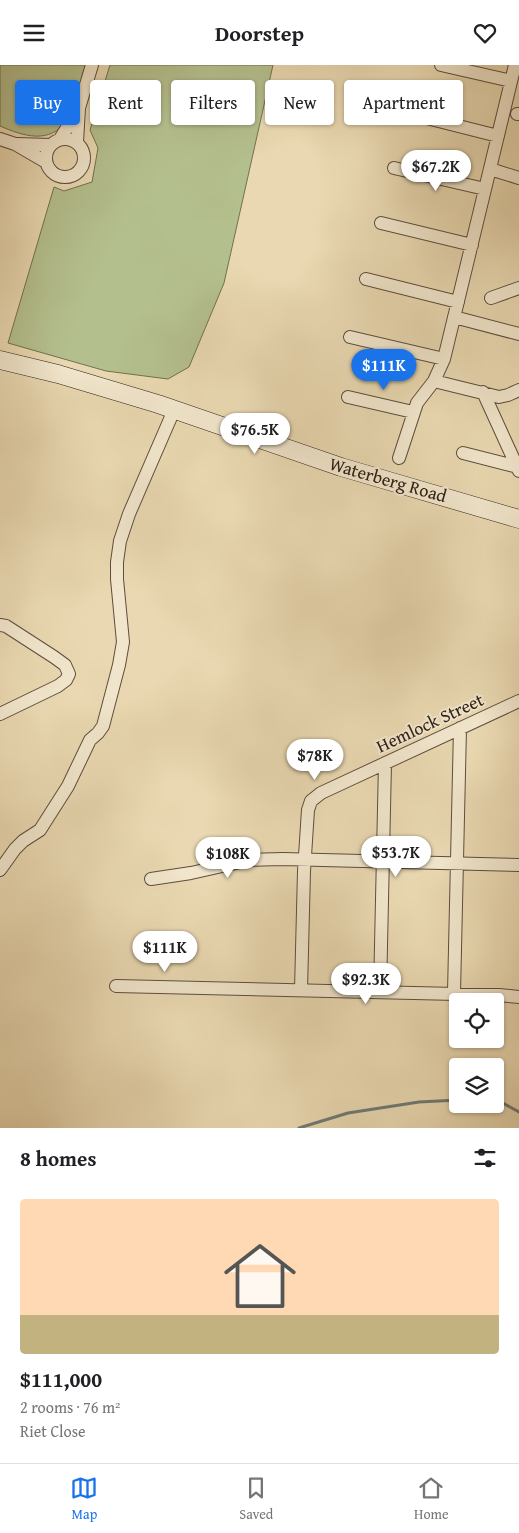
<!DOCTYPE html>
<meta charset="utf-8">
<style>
body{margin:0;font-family:"Gentium Book Plus",serif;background:#f6f6f6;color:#202124;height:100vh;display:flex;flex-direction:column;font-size:19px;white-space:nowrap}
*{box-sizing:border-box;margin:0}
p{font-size:16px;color:#757577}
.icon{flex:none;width:28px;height:28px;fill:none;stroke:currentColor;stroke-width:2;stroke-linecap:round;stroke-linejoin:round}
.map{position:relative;height:1063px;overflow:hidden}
.sheet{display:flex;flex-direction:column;background:#fff;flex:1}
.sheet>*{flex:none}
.banner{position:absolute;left:15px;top:15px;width:490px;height:45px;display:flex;gap:10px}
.controls{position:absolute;left:449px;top:928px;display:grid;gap:10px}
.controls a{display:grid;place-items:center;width:55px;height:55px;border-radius:5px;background:#fff;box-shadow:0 1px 4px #0004;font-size:25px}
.price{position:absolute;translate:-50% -42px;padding:0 11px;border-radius:18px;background:#fff;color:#222;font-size:16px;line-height:32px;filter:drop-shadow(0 1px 2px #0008)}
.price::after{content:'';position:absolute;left:50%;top:30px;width:15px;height:11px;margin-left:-8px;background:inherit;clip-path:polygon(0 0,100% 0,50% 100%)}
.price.active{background:#1a73e8;color:#fff}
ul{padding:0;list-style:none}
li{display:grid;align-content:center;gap:10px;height:265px;padding:0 20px}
li span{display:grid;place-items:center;height:155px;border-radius:5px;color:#555}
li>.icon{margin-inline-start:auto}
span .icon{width:90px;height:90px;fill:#fffc;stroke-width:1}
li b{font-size:21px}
h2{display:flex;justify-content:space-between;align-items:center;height:60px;padding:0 20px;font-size:21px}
.chip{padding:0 18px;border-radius:5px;background:#fff;box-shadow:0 1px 4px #0004;font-size:18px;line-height:45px}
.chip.active{background:#1a73e8;color:#fff}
header{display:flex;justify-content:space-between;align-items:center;height:65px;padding:0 20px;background:#fff;font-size:22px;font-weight:700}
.tab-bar{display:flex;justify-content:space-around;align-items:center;height:70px;border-top:1px solid #e0e0e0;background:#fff;font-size:14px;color:#757577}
.tab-bar a{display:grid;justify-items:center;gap:2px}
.tab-bar .active{color:#1a73e8}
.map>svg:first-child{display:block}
.green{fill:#b4bf8e;stroke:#717052}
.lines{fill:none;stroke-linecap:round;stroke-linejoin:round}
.stream{stroke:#707b77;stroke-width:3}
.street-casing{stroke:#5d4e3e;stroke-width:14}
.secondary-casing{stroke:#2e2017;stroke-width:19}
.street{stroke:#f1e6cc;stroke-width:12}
.secondary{stroke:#f1e6cc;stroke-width:18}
.labels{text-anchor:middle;stroke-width:4;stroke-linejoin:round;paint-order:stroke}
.street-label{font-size:18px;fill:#2e2017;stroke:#f1e6cc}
</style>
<header><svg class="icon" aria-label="menu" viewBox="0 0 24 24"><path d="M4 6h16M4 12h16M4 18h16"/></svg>Doorstep<svg class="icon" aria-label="heart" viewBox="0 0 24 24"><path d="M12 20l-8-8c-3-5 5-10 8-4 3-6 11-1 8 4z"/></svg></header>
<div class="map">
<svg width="519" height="1063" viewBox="0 0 519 1063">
<rect width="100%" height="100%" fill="#e9d8b1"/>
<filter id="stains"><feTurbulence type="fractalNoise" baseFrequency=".004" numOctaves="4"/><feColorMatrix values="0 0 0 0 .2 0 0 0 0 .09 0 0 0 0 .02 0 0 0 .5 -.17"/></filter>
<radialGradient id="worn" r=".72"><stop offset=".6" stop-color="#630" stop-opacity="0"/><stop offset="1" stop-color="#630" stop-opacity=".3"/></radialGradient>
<path class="green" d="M0,0H86C82,14 80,28 75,42C73,47 70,51 67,55C50,80 23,71 0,61Z
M110,0H273L224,218L189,302L168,314L106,306L8,278L54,122L64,126L92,117L98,83L90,65Z"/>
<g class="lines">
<path class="stream" d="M495,1037H501L519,1047
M299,1063L348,1048L419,1037L458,1035"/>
<defs>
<path id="street" d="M441,0L511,16
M407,48L498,71
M517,49H519
M46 93a19 19 0 1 1 38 0a19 19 0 1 1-38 0Z
M0,74L15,79L46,97
M60,74L78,45
M77,77L79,43L92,0
M17,79L50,80
M394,103L485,124
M490,104L519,113
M381,158L472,180
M366,214L458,237
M491,233L519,223
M454,252L519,269
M350,272L444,294
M434,316L499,332L508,330L519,325
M483,327L519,406
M348,332L413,347
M463,388L518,402
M399,393L417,338L434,316L444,294L515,0
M0,560L6,561L54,592L65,600L69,609L66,615L58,621L0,649
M0,805L15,784L23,776L40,765L68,721L90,675L98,668L103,661L119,600L123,577L117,514V497L120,476L129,449L174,345
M151,814L191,808L249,795L283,794L519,800
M116,921L499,930L519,932
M301,925L304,806L308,745L311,736L321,728L519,636
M380,926L385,698
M454,928L460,663"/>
<path id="secondary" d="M0,295L58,309L158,339L341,402L519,454"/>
</defs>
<use href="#street" class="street-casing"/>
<use href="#secondary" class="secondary-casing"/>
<use href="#street" class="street"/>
<use href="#secondary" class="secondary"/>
</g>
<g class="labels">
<g class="street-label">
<text transform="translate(388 415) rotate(16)" y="6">Waterberg Road</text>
<text transform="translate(430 658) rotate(-25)" y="6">Hemlock Street</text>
</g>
</g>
<rect width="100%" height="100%" filter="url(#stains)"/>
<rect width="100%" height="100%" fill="url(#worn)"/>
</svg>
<div class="controls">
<a><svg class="icon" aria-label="locate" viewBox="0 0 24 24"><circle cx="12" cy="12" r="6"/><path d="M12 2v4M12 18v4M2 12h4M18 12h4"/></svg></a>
<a><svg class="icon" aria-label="layers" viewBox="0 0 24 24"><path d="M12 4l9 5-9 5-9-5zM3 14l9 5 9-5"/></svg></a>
</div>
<b class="price" style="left:436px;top:127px">$67.2K</b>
<b class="price active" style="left:384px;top:326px">$111K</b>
<b class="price" style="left:255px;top:390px">$76.5K</b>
<b class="price" style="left:315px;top:716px">$78K</b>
<b class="price" style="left:396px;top:813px">$53.7K</b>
<b class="price" style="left:228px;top:814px">$108K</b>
<b class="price" style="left:165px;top:908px">$111K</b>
<b class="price" style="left:366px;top:940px">$92.3K</b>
<div class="banner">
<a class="chip active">Buy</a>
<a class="chip">Rent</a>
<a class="chip">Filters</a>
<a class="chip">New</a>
<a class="chip">Apartment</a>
</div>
</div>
<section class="sheet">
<h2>8 homes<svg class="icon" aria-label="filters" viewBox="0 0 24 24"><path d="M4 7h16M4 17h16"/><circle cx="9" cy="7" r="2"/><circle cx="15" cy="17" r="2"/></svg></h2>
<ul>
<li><span style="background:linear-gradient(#ffd9b3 75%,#c2b280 0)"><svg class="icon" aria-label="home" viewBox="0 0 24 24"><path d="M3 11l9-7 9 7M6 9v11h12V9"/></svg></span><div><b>$111,000</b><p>2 rooms · 76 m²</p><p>Riet Close</p></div></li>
</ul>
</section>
<nav class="tab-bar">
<a class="active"><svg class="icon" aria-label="map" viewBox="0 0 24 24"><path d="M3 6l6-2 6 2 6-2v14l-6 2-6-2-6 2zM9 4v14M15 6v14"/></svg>Map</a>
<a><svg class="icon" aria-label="saved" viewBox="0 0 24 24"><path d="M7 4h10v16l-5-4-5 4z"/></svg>Saved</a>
<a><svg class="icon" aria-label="home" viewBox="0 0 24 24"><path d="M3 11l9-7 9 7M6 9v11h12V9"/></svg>Home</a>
</nav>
